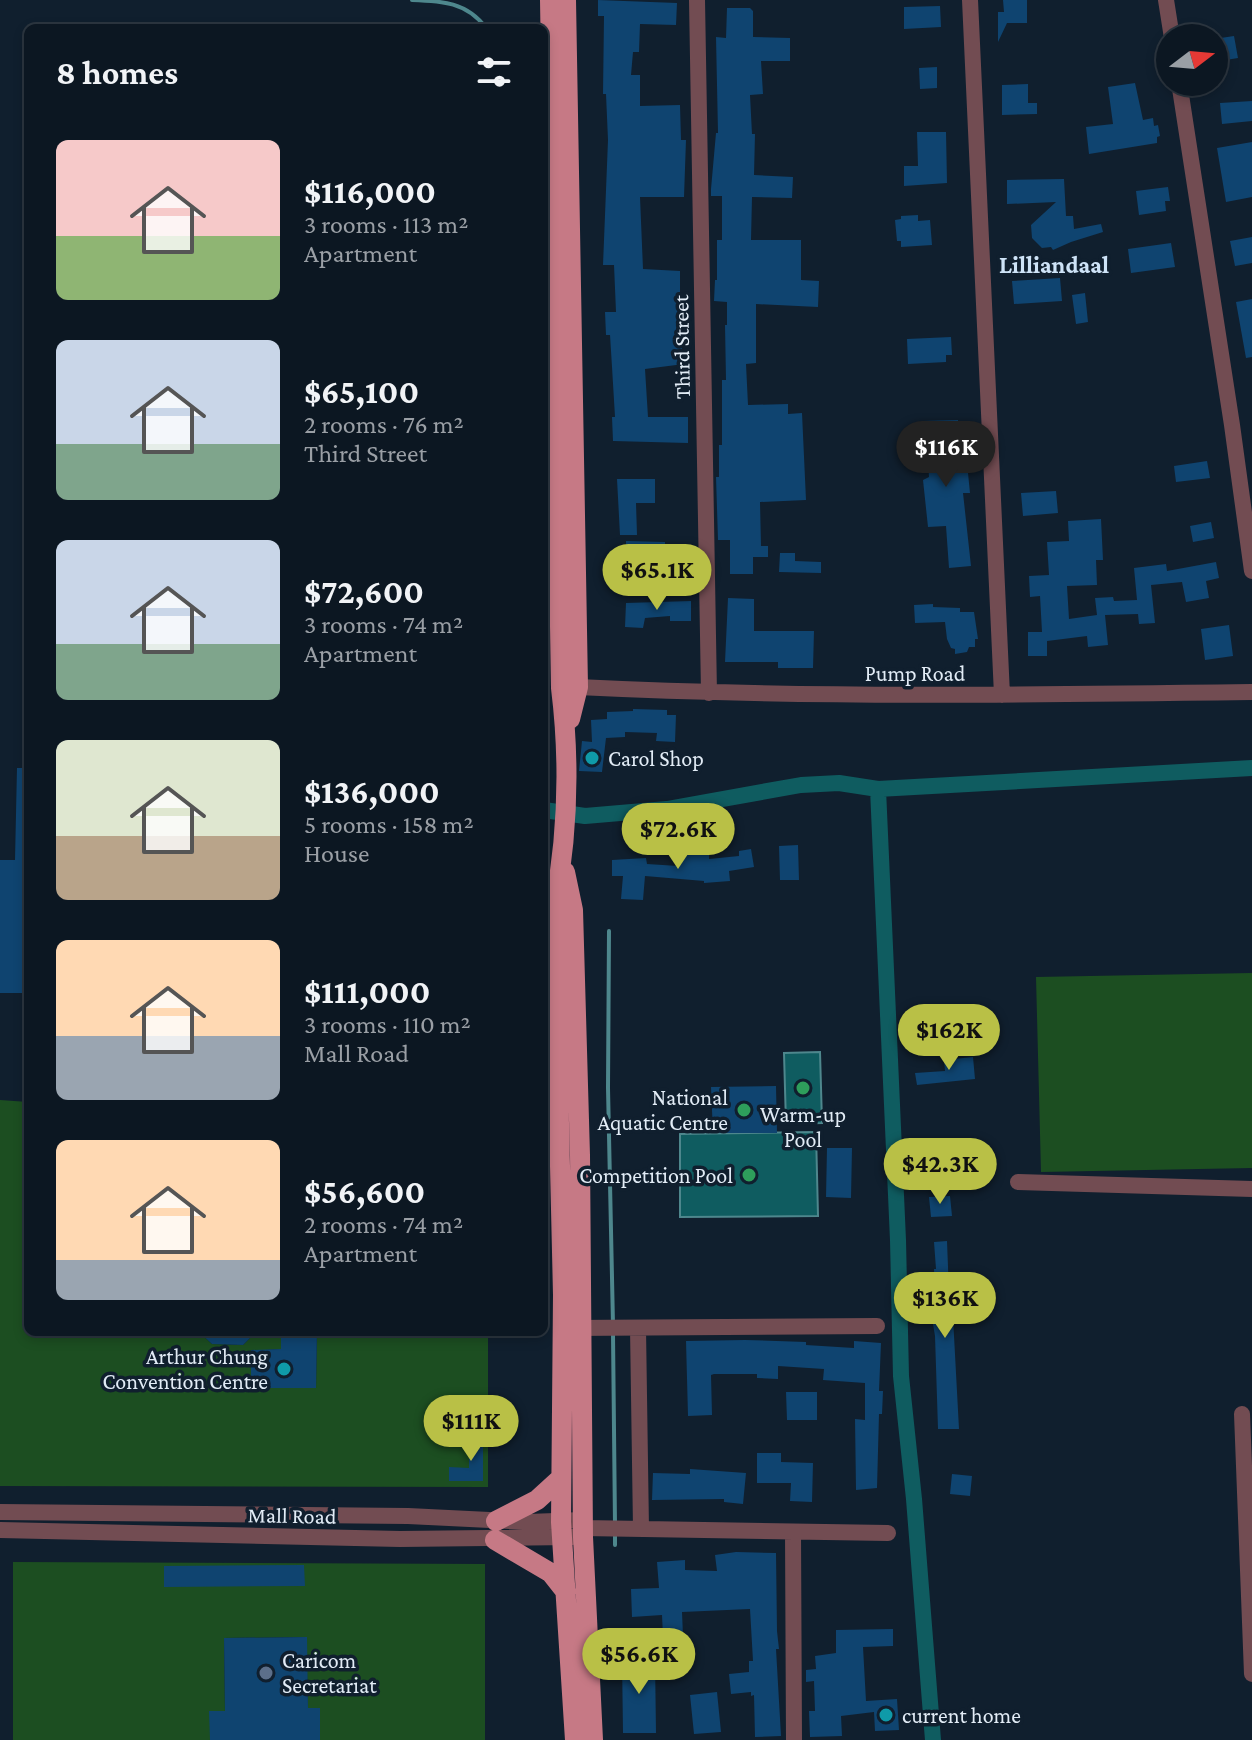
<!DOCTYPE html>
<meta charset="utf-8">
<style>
body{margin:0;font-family:"Crimson Pro",serif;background:#1a242f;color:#f1f3f6;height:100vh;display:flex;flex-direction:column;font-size:30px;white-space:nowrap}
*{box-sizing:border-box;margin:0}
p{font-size:26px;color:#9a9fa5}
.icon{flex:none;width:44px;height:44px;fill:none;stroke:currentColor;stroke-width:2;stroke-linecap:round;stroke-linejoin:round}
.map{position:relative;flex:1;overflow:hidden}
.details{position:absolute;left:24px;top:24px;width:524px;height:1312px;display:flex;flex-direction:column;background:#0c1722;border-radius:12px;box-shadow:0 4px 12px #0003,0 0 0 2px #2c3640}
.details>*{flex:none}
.needle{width:52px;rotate:74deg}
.fabs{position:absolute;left:1156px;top:24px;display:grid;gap:16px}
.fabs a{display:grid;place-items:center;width:72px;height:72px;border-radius:50%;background:#0c1722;box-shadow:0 4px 12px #0003,0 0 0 2px #2c3640;font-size:40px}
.price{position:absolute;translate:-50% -68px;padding:0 18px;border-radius:28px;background:#b9c046;color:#111;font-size:26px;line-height:52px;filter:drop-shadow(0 2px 4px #0008)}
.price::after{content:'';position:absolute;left:50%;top:48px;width:24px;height:18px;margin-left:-12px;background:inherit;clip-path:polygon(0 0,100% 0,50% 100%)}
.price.current{background:#222;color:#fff}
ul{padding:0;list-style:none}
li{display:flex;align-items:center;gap:24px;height:200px;padding:0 32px}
li span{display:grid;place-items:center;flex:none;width:224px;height:160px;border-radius:12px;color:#555}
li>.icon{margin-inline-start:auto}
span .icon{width:96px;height:96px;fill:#fffc;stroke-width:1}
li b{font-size:34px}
h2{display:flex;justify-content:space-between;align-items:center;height:96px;padding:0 32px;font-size:34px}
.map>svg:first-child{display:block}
.green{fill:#1c4e21}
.water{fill:#0f5c60;stroke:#4e878d;stroke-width:2}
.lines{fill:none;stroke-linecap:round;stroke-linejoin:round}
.stream{stroke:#4e878d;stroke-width:4}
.canal{stroke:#0f5c60;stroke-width:16}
.building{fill:#0f4470}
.minor{stroke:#724c52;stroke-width:16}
.major{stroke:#c67985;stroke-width:20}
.culture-dot{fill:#0f9aa8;stroke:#101f2e;stroke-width:3}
.leisure-dot{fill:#2e9e5b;stroke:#101f2e;stroke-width:3}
.service-dot{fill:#5c6f8a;stroke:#101f2e;stroke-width:3}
.labels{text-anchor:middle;stroke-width:7;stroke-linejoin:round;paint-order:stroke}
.street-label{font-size:22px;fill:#e2ecf6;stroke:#101f2e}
.poi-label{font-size:22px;fill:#e2ecf6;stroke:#101f2e;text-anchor:start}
.neighbourhood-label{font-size:24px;font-weight:bold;fill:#cee3f7;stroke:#101f2e}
</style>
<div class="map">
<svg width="1252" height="1740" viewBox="0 0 1252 1740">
<rect width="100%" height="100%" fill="#101f2e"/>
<path class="green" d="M1252,973V1168L1041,1172L1036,977Z
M0,1100L28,1102V1332H199L212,1344L243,1345L256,1332H281V1349L251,1351L252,1388H316L317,1332H488V1487L0,1486Z
M13,1562L485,1564V1740H320V1709L308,1708L306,1637L224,1638L225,1711H210V1740H13Z"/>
<path class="water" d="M820,1052L822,1123L786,1124L784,1053Z
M816,1132L818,1216L680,1217V1134Z"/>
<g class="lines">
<path class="stream" d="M412,0C442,1 467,2 486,28
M609,931L608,1088L613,1325
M613,1334L615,1525
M615,1534V1545"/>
<path class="canal" d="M878,789L898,1240L901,1376L914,1499L933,1740
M544,810L585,816L667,809L801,785L839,783L878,789L1252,768"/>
</g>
<path class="building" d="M598,0L677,3L676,25L640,24L639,52H633L631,75H640V106L680,105L681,140H686L684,197H640L643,269L680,271V309H687L688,334H680L684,364L645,369L648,417H688V443L613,441L612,417H615L612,367L610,335H606L605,312H616L614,265H603L608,140L606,94H603L604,16H598Z
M1003,0H1027V23H1007L998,42V12H1004Z
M940,6L941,27L904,29V7Z
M727,8H750L753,11V37L790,38V61H761L763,94L750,95L752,134H755L754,175L793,177L792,198L752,197L751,240H801V280L819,281L818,307L756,304V363L746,364L748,405L788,404V414L802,413L806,500L760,502L761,546H768V557H753V574H730V540H718L716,477H719V445H722V380H726L725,325H727V302L714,301L715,280H717V240H722V196H711V189L716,133H718L716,37L726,38Z
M1234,36L1238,58L1214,62V39Z
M937,67V88L920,89L919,68Z
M1135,83L1143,120L1153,118L1154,126L1158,125L1160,136L1157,137V143L1089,154L1086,127L1113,124L1108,87Z
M1028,84V103H1037V114L1002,115V85Z
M1252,101V121L1222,124L1220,103Z
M917,132H946L947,183L904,186V166H918Z
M1252,142V197L1226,202L1217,148Z
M1064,179L1066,216H1073L1074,229L1101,224L1103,232L1071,242L1053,250L1051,247L1042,248L1032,238L1031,225L1056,202L1007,204V180Z
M1168,187L1170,201H1165L1166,211L1139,215L1136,191Z
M918,215V221L930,220L932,245L901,247V241H897L895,220L901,219V216Z
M1252,237V263L1235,266L1230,241Z
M1171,243L1175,267L1131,273L1128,249Z
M1060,278L1062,301L1014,304L1012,281Z
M1085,293L1088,322L1076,324L1072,295Z
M1252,299V357L1246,358L1236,302Z
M951,337L952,355H946V362L908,364L907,339Z
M958,420L959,439L949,440L950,465L967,463L970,493H963L971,566L949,568L946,526L928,527L923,480L929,477L927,446H917V432H923V421Z
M1207,461L1210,478L1176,482L1174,466Z
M617,479H655V503H636L637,535H620Z
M1056,491L1058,513L1023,516L1021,493Z
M1101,519L1103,560H1096L1097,585L1067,586L1069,619L1097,615L1095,598L1113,597L1114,601L1137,600L1134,568L1166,564L1167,571L1216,562L1219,578L1206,581L1209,598L1186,602L1182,582L1151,585L1155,623L1139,624L1138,614L1105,615L1108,645L1088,647L1087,636L1047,641V656H1028V632H1042L1040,596L1030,597L1029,576L1049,575L1047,542L1069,541L1068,521Z
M1211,522L1214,538L1193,542L1190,526Z
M626,541L665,542V545L681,546L680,578L626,577Z
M780,553H795V561L821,562V573L779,572Z
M728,598L754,599V631H814L813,668H778V662H725Z
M691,601V621H670V616L645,618L643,628L625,627L626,603Z
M933,604V607L960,608V612H974L978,639H975V647H969L967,652L955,654V649L951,648L947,639L945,622L915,623L914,605Z
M1229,625L1233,656L1205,660L1201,629Z
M633,709L667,710V715H676L675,742L656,741L657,733L625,732V737L606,738L602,772L579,771L582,741L592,742L591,720L607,719V712L633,711Z
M17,768H28V993H0V860H15Z
M798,845L799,880H780L779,846Z
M751,849L754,867L729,871L730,881L704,883V881L645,876L643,900L621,899L623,876H612V860L646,858L647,864L678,866V854L709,853V859L739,856V851Z
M910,1012H922V1042H910Z
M973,1057L975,1079L917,1085L915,1073L945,1071L944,1060Z
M776,1086L777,1133H713L711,1087Z
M827,1148H852L851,1198L826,1197Z
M950,1196L952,1216L931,1217L929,1197Z
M947,1241L949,1292H960L961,1317H953L959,1429H938L935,1336L932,1318H929L928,1293H935L934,1269H936L934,1242Z
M199,1332H256L243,1345L212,1344Z
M281,1332H317L316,1388H251V1350L281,1349Z
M745,1340L806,1342V1345L854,1348V1341L881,1343L879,1391H883L882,1414H879L877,1488L856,1490L855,1419L865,1420V1383L823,1380L824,1369L778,1366V1379L757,1378V1374H714L711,1375L712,1415L688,1416L686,1341Z
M786,1392H817V1420H787Z
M469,1435H483V1481H449V1467L469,1468Z
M757,1453H781V1462L813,1463L812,1502L790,1501L791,1483H757Z
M690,1469L746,1473L743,1504L724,1502V1499L652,1500L653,1473L690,1474Z
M952,1474L972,1476L970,1496L950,1494Z
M736,1552L776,1553L777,1631L779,1649H776L781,1736L755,1737L754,1695L751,1696V1692L731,1694L729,1674L749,1672V1661H753L750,1609L682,1612L683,1636L663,1637L662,1615L632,1617L631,1589L659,1588L657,1562L685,1560V1570L717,1571L715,1555Z
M304,1565L305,1586L164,1587V1566Z
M893,1629V1646L863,1647L866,1701L897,1699L899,1730L875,1731L874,1712L841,1716L842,1736L810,1737L809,1711H815L814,1681L806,1682V1670L816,1669L815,1656L836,1653V1630Z
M307,1637L308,1708H320V1740H210L209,1711H225L224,1638Z
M622,1659H655L656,1733H623Z
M717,1692L721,1732L694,1734L690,1695Z"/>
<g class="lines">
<path class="minor" d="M697,0L709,693
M970,0L1002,695
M1166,0L1172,38
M1179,82L1232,425L1252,571
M578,687C803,698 1027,695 1252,692
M1018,1182L1252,1189
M570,1328L877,1326
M638,1328L641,1529
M1242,1414L1252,1674
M0,1512L408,1516L528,1522L583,1520
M583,1528L888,1533
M0,1530L400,1539L573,1537
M793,1532L794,1740"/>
<path class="major" d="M550,0L561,688C570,761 568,835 554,908L563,1295L561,1522L575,1740
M566,0L578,687L570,719
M565,872L573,910L580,1155L583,1537L593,1740
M496,1521L537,1500L560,1479
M495,1540L551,1573L566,1592"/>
</g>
<g class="culture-dot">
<circle cx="592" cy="758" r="8"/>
<circle cx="284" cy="1369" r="8"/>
<circle cx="886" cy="1715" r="8"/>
</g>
<g class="leisure-dot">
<circle cx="803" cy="1088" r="8"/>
<circle cx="744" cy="1110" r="8"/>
<circle cx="749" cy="1175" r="8"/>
</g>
<circle class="service-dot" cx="266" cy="1673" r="8"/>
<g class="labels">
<g class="street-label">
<text transform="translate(681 347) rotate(-91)" y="8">Third Street</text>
<text x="915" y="681">Pump Road</text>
<text transform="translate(292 1515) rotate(1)" y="8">Mall Road</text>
</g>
<g class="poi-label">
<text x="608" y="766">Carol Shop</text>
<text x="728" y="1105" text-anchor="end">National<tspan x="728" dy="25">Aquatic Centre</tspan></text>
<text x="803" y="1122" text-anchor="middle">Warm-up<tspan x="803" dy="25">Pool</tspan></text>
<text x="733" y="1183" text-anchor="end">Competition Pool</text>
<text x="268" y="1364" text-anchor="end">Arthur Chung<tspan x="268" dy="25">Convention Centre</tspan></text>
<text x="282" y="1668">Caricom<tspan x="282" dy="25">Secretariat</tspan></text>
<text x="902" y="1723">current home</text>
</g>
<g class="neighbourhood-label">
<text x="1054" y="273">Lilliandaal</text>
</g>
</g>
</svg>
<div class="fabs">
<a><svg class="needle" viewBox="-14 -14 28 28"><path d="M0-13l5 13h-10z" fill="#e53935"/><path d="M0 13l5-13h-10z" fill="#9a9fa5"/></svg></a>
</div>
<b class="price current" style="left:946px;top:489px">$116K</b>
<b class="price" style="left:657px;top:612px">$65.1K</b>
<b class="price" style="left:678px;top:871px">$72.6K</b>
<b class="price" style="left:949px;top:1072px">$162K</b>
<b class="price" style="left:940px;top:1206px">$42.3K</b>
<b class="price" style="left:945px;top:1340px">$136K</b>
<b class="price" style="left:471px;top:1463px">$111K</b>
<b class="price" style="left:639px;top:1696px">$56.6K</b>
<section class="details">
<h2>8 homes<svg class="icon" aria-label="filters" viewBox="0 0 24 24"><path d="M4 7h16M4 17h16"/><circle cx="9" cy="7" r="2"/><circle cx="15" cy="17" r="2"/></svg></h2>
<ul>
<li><span style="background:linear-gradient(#f6c9c9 60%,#8fb573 0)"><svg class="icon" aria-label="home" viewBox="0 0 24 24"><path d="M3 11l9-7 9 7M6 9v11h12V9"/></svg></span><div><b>$116,000</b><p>3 rooms · 113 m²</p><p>Apartment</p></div></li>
<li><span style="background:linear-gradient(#c9d6e8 65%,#7fa58c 0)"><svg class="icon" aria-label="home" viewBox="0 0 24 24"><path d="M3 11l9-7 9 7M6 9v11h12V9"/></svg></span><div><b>$65,100</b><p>2 rooms · 76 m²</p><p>Third Street</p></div></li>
<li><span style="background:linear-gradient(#c9d6e8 65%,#7fa58c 0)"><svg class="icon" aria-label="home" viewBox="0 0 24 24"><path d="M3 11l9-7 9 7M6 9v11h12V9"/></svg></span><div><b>$72,600</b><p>3 rooms · 74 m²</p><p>Apartment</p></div></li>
<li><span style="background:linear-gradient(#dfe7d0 60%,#b9a48a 0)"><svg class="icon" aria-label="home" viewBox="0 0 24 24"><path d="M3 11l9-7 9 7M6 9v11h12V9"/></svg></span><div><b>$136,000</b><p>5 rooms · 158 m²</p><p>House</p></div></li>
<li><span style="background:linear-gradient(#ffd9b3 60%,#9aa5b1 0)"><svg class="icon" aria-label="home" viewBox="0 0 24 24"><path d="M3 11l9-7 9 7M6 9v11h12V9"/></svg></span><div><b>$111,000</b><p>3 rooms · 110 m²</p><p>Mall Road</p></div></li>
<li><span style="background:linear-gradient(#ffd9b3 75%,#9aa5b1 0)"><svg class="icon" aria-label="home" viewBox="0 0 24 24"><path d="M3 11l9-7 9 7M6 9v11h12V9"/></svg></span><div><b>$56,600</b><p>2 rooms · 74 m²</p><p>Apartment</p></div></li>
</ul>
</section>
</div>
